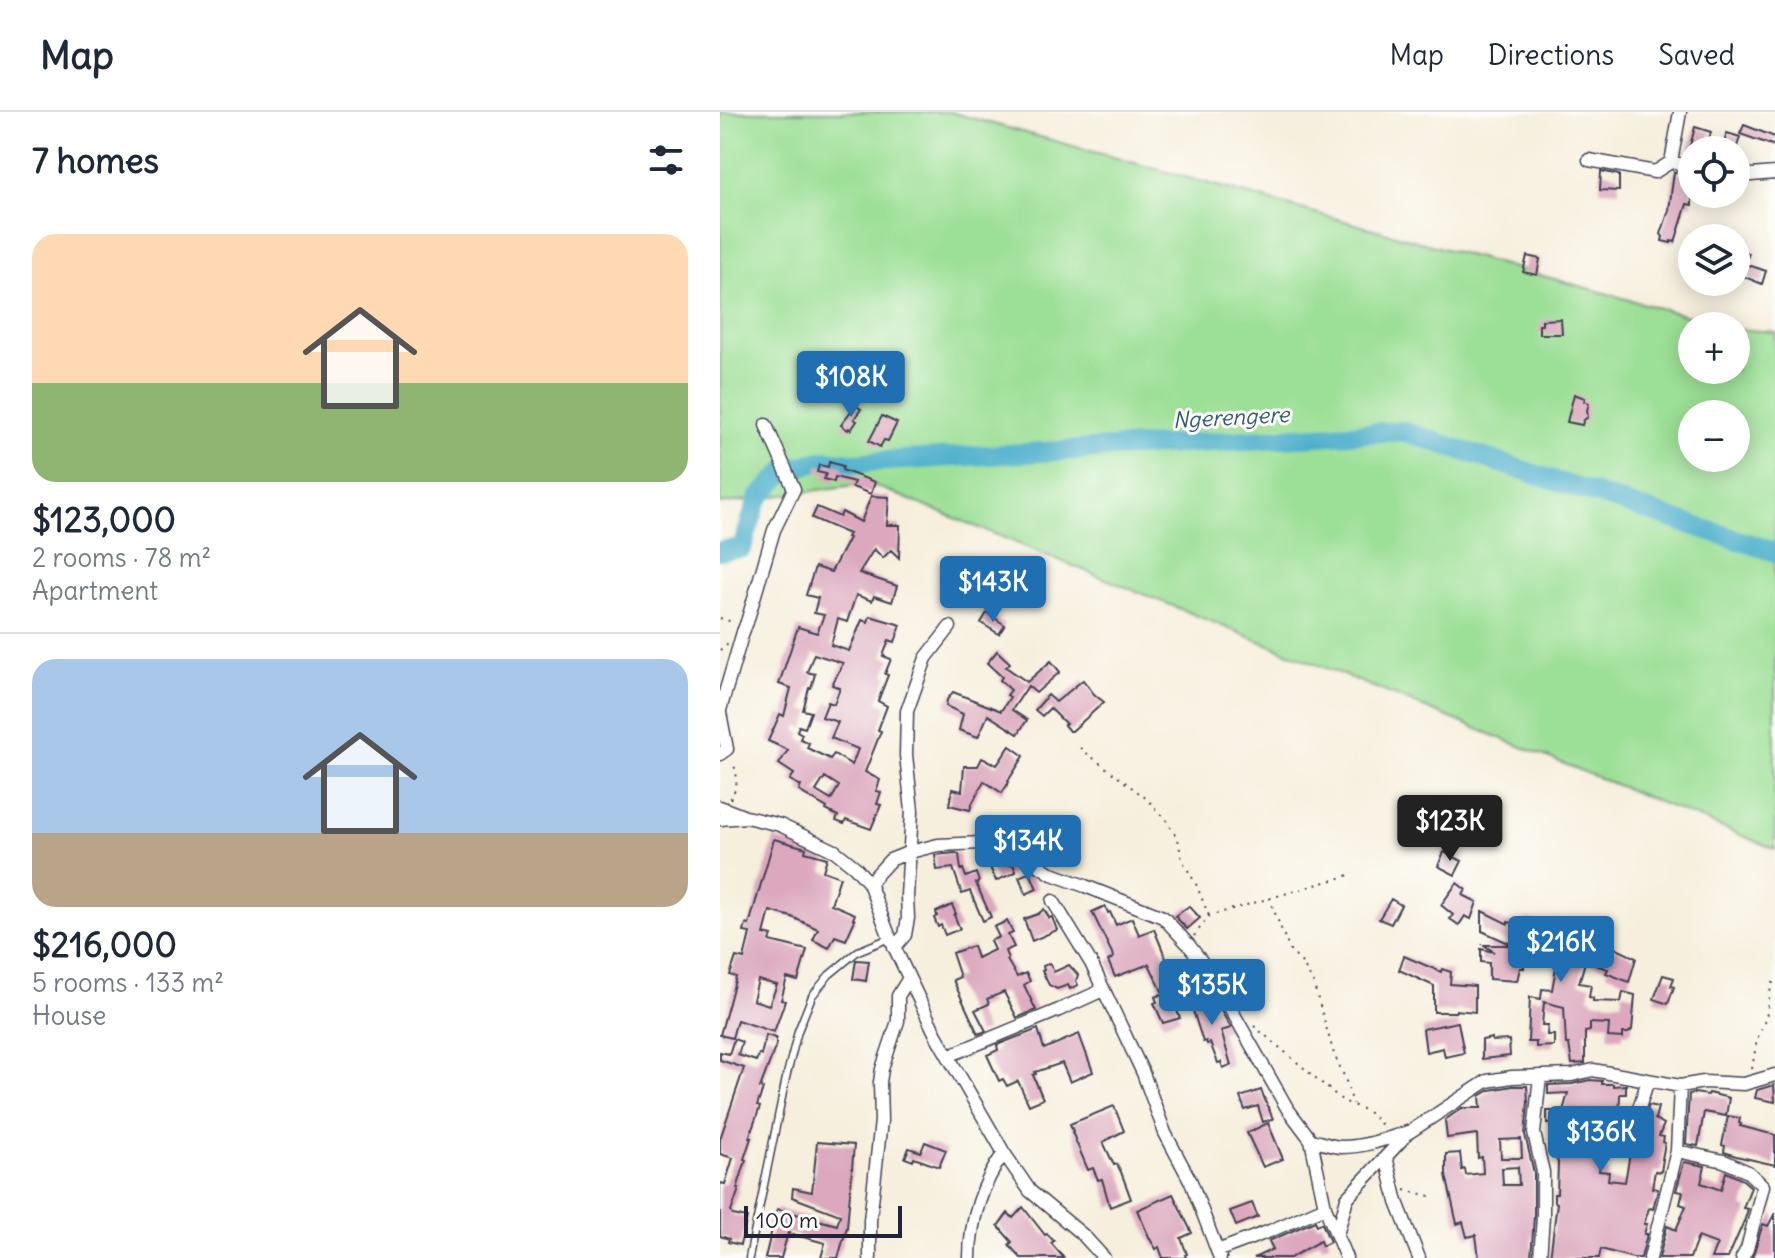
<!DOCTYPE html>
<meta charset="utf-8">
<style>
body{margin:0;font-family:Delius,sans-serif;background:#f2f2f3;color:#1f2937;height:100vh;display:flex;flex-direction:column;font-size:30px;white-space:nowrap}
*{box-sizing:border-box;margin:0}
p{font-size:26px;color:#747a83}
.icon{flex:none;width:44px;height:44px;fill:none;stroke:currentColor;stroke-width:2;stroke-linecap:round;stroke-linejoin:round}
.map{position:relative;flex:1;overflow:hidden}
.panel{display:flex;flex-direction:column;background:#fff;width:720px}
.panel>*{flex:none}
.buttons{position:absolute;left:958px;top:24px;display:grid;gap:16px}
.buttons a{display:grid;place-items:center;width:72px;height:72px;border-radius:50%;background:#fff;box-shadow:0 4px 20px #0003;font-size:40px}
.scale{position:absolute;left:24px;bottom:20px;width:158px;box-sizing:border-box;padding-left:8px;border:4px solid #22223b;border-top:0;font-size:22px;line-height:28px;white-space:nowrap;color:#22223b;-webkit-text-stroke:6px #fdfcf7;paint-order:stroke}
.price{position:absolute;translate:-50% -68px;padding:0 18px;border-radius:8px;background:#1f6fb2;color:#fff;font-size:26px;line-height:52px;filter:drop-shadow(0 2px 4px #0008)}
.price::after{content:'';position:absolute;left:50%;top:48px;width:24px;height:18px;margin-left:-12px;background:inherit;clip-path:polygon(0 0,100% 0,50% 100%)}
.price.on{background:#222;color:#fff}
ul{padding:0;list-style:none}
li{display:grid;align-content:center;gap:16px;height:424px;padding:0 32px}
li+li{border-top:2px solid #e0e1e3}
li span{display:grid;place-items:center;height:248px;border-radius:24px;color:#555}
li>.icon{margin-inline-start:auto}
span .icon{width:144px;height:144px;fill:#fffc;stroke-width:1}
li b{font-size:34px}
h2{display:flex;justify-content:space-between;align-items:center;height:96px;padding:0 32px;font-size:34px}
header{display:flex;align-items:center;gap:48px;box-sizing:border-box;height:112px;padding:0 40px;background:#fff;border-bottom:2px solid #e0e1e3}
header strong{font-size:38px}
nav{display:flex;gap:44px;margin-inline-start:auto;font-size:28px}
main{display:flex;flex:1;min-height:0}
.map>svg:first-child{display:block}
.green{fill:#9cdf96;stroke:#5f8068;stroke-width:2;fill-rule:evenodd}
.lines{fill:none;stroke-linecap:round;stroke-linejoin:round}
.river{stroke:#4cafcb;stroke-width:20}
.building{fill:#dba8be;fill-rule:evenodd}
.service-casing{stroke:#424153;stroke-width:9}
.minor-casing{stroke:#424153;stroke-width:15}
.path{stroke:#424153;stroke-width:2;stroke-dasharray:2 6;stroke-linecap:butt}
.service{stroke:#fff;stroke-width:6}
.minor{stroke:#fff;stroke-width:12}
.minor-bridge-casing{stroke:#424153;stroke-width:15;stroke-linecap:butt}
.minor-bridge{stroke:#fff;stroke-width:12}
.labels{text-anchor:middle;stroke-width:6;stroke-linejoin:round;paint-order:stroke}
.water-label{font-size:22px;font-style:italic;fill:#335a75;stroke:#fdfcf7}
</style>
<header>
<strong>Map</strong>
<nav><a>Map</a><a>Directions</a><a>Saved</a></nav>
</header>
<main>
<section class="panel">
<h2>7 homes<svg class="icon" aria-label="filters" viewBox="0 0 24 24"><path d="M4 7h16M4 17h16"/><circle cx="9" cy="7" r="2"/><circle cx="15" cy="17" r="2"/></svg></h2>
<ul>
<li><span style="background:linear-gradient(#ffd9b3 60%,#8fb573 0)"><svg class="icon" aria-label="home" viewBox="0 0 24 24"><path d="M3 11l9-7 9 7M6 9v11h12V9"/></svg></span><div><b>$123,000</b><p>2 rooms · 78 m²</p><p>Apartment</p></div></li>
<li><span style="background:linear-gradient(#a9c7e8 70%,#b9a48a 0)"><svg class="icon" aria-label="home" viewBox="0 0 24 24"><path d="M3 11l9-7 9 7M6 9v11h12V9"/></svg></span><div><b>$216,000</b><p>5 rooms · 133 m²</p><p>House</p></div></li>
</ul>
</section>
<div class="map">
<svg width="1055" height="1146" viewBox="0 0 1055 1146">
<rect width="100%" height="100%" fill="#fdfcf7"/>
<filter id="ink" filterUnits="userSpaceOnUse"><feTurbulence type="fractalNoise" baseFrequency=".0125" numOctaves="2"/><feDisplacementMap in="SourceGraphic" scale="16" xChannelSelector="R" yChannelSelector="G"/><feConvolveMatrix kernelMatrix="1 2 1 2 8 2 1 2 1" color-interpolation-filters="sRGB"/></filter>
<filter id="wash" filterUnits="userSpaceOnUse"><feTurbulence type="fractalNoise" baseFrequency=".006" numOctaves="4" result="noise"/><feDisplacementMap in="SourceGraphic" scale="32" xChannelSelector="R" yChannelSelector="G"/><feGaussianBlur stdDeviation="1.8" result="paint"/><feColorMatrix in="noise" values="0 0 0 0 0 0 0 0 0 0 0 0 0 0 0 0 0 1.4 0 .05"/><feComposite in="paint" operator="in"/></filter>
<g filter="url(#wash)">
<rect width="100%" height="100%" fill="#f6efdd"/>
<path class="green" d="M0,0H230L1004,214H972V258H1016V217L1055,220V737L148,371L0,392ZM972,302H1016V346H972Z"/>
<g class="lines">
<path class="river" d="M0,439L22,436L38,387L66,358L105,348L132,351L682,319L1055,440"/>
</g>
<g id="blocks">
<path class="building" d="M1024,13L1055,25V34L1020,22Z
M975,15L991,20L986,38H969Z
M1007,21L1020,25L1016,38H1002Z
M881,59L899,63V79L880,78Z
M954,60L972,63V93L967,92L955,130L951,129V131L942,129L943,125L941,122L949,98Z
M1016,136L1029,141L1025,152L1046,159L1042,172L1020,163L1016,173Z
M807,144L820,147L817,163L803,160Z
M841,207L842,222H819V213H822V208Z
M854,282L865,286L864,289L869,291L867,298L868,305L864,308L862,313L847,310Z
M135,293L141,297L134,307L137,309L131,318L129,316L128,318L121,313Z
M162,304L177,311L168,329L164,328L160,335L149,329Z
M109,350L123,354L122,358L155,370L151,382L132,375L134,370L115,365L114,370L104,367L106,362L97,360L99,353L108,355Z
M151,384L169,385L167,413H180L179,446L171,438L163,446L154,437L139,461L177,474L172,490L154,484L152,489L136,483L127,510L118,507L111,533L129,539L142,508L148,510L150,504L181,513L175,530L169,528L163,544L171,547L165,562L168,563L158,589L167,594L158,618L161,619L145,660L160,668L156,679L161,680L157,692L161,693L151,717L126,708L124,712L116,709L118,704L106,698L107,696L79,679L81,674L70,668L74,662L59,652L68,638L48,629L60,602L64,604L71,576L59,572L78,515L97,521L104,503L94,501L98,486L86,483L95,455L111,460L129,426L127,425L129,422L92,406L97,395L120,405L122,400L141,410ZM94,542L123,551L112,573L120,576L114,592L108,590L102,605L118,610L111,626L138,637L132,653L114,642L110,647L87,636L89,631L80,627L82,622L77,619L79,614L85,616L91,600L83,598L89,576H91L95,562L87,560ZM105,665L119,674L111,688L96,679Z
M267,501L285,513L279,522L261,511Z
M277,539L290,551L286,555L307,570L331,549L340,560L316,581L308,574L292,598L307,608L298,622L268,603L258,625L239,618L243,602L226,594L227,588L233,580L281,599L290,585L287,583L291,578L280,568L282,565L267,551Z
M363,568L375,583L384,590L352,619H349L344,613L346,612L330,596L322,604L315,598L328,583L336,590Z
M290,634L304,644L288,669L289,670L282,681L264,669L252,692L250,698L229,693L232,677L242,679L244,654H258L262,646L277,653Z
M54,727L86,736L85,740L107,746L103,759L120,765L111,792L135,802L133,807L135,808L126,828L115,824L109,836L93,828L98,817L72,805L50,799L44,822L52,824L50,829L87,838L78,869L67,866L61,888L65,889L54,920L17,908L12,926L0,923L16,865L10,863L16,845L24,847L30,821L24,820L26,812L29,813ZM38,868L57,873L49,893L33,888Z
M276,739H280L281,742H283L285,746L286,745L290,753L293,752L296,760L276,769L265,744Z
M724,740L742,749L735,763L718,754Z
M235,741L239,742L241,758L243,757L246,765L256,761L259,770L256,771L271,805L263,809L250,779L242,782L233,756L217,758L215,743Z
M310,760L317,777L306,782L299,765Z
M737,771L746,778L743,783L757,790L751,807L745,804L739,813L730,807L733,803L721,793Z
M671,787L681,793L671,812L659,807Z
M232,793L236,802L234,803L240,817L225,823L221,813L218,815L214,806L217,804L216,800Z
M385,794L388,801L390,800L396,813L412,806L419,823L434,817L449,854L468,848L481,863L442,879L429,852L395,865L388,849L393,846L392,841L372,800Z
M469,794L480,806L467,817L455,804Z
M324,797L329,806L332,805L337,818L312,829L304,807L318,802Z
M762,799L788,812V810L805,814L807,807L820,811L815,824L840,834L838,840L858,848L864,834L893,840L895,836L916,846L909,870L886,861L888,857L863,849L865,850L859,871L871,873L869,885L873,886V889L901,890L903,880L915,883L912,918L908,921H903V926L888,925L889,912L870,911V919L865,920V951L852,952L849,932H846L844,895L824,890L822,913H828L827,923H834V934L816,935V930H808L810,885L821,887L822,877L832,878L837,850L808,839V847H804V856H800L797,869L769,867V851L761,850V837L774,840L764,833H793L762,819Z
M287,809L293,821L288,823L294,835L285,839L288,847L287,848L297,865L306,861L310,869L304,873L316,898L297,906L284,880L267,887L269,892L255,898L266,919L258,922L233,868L240,865L232,841L253,834L257,846L274,838L270,829L279,825L274,815Z
M684,844L721,860L722,857L731,860L730,872L755,874V900L736,898V900H714V874L679,858Z
M136,848L149,849L146,869L133,867Z
M330,851L334,860L349,853L358,863L356,869L358,873L350,877L348,873L337,877L329,873L322,859L324,858L323,854Z
M943,863L954,866L951,874L954,875L948,892L934,887Z
M449,879L460,906L443,911L434,891L437,890L435,885Z
M484,881L489,897L498,893L511,916L501,919L511,953L503,956L501,950L498,951L490,931L487,932L486,929L483,930L469,886Z
M738,910L744,941L725,945L723,936L706,940L703,917Z
M318,917L324,937L359,922L373,960L350,970L342,951L315,960L316,962L313,963L323,987L309,993L298,969L287,974L283,967L279,969L267,943L278,938L277,933Z
M46,923L56,926V933L40,976L43,977L37,994L40,995L29,1026H31L24,1047L26,1048L17,1077H19L11,1100L13,1103L27,1106L20,1133L8,1130L9,1127L0,1124V1071L5,1072L13,1046L0,1042V1027L24,956L0,948V940L9,942L14,927L22,930L18,943L36,949L39,942L41,943Z
M772,926V929L789,928L790,944L762,947V928Z
M870,968L882,969V972H893V974L906,973V982H900L898,1044L881,1042L879,1059L889,1060L888,1068L905,1070L912,1030L919,1024L929,993L938,995L935,1007L944,1012L939,1024L944,1025L943,1030L945,1031L942,1047H943L941,1060L935,1059L932,1076L938,1077L933,1097L929,1096L924,1112H927L924,1122H927L921,1146H913L881,1137L879,1146H830L837,1091L834,1090V1082H837L838,1051L836,1044L835,1012H827V999H843L848,981L828,982V973L852,972Z
M1054,973L1055,990L1035,986L1037,978Z
M793,974H807L808,990L805,1023L814,1061V1104L811,1146H759L756,1123L747,1125L743,1110L737,1112L726,1063V1042L740,1041L742,1058L745,1057L746,1063L763,1061L762,1045L758,1046L757,1022L727,1026L725,1008L742,996H761L760,984L770,978ZM801,1027L802,1046H781L780,1028ZM798,1055L799,1073H783L782,1056Z
M541,978L553,1007L543,1010L538,994L525,998L520,985Z
M974,981L988,983L989,981L1009,986L1006,1004L984,1000L978,1034L966,1032L969,982Z
M394,994L404,1019L383,1030L394,1053L397,1052L401,1060L411,1087L390,1095L382,1067L378,1068L373,1056L368,1058L352,1020L353,1019L350,1012Z
M1008,1004L1020,1006L1019,1011L1021,1012L1020,1014L1055,1023V1053L1016,1044L1004,1040L1005,1034L1002,1033Z
M548,1011L563,1047L543,1055L527,1021Z
M97,1030L134,1033L127,1115L118,1146H101L105,1131L68,1121L61,1146H45L57,1097L117,1113L120,1103L72,1085L73,1076L92,1080Z
M205,1030L226,1038L219,1055L194,1046L193,1049L185,1046L189,1036L201,1040Z
M964,1050L985,1054L981,1071L1001,1078L1006,1060L1023,1068L1031,1075L1023,1096L1028,1097L1025,1107L1008,1146H991L997,1132L978,1125L970,1146H939L947,1114L956,1118L966,1094L960,1092L963,1080L956,1079Z
M453,1082L472,1121L461,1126L467,1142L465,1143L466,1146H443L439,1135L436,1137L430,1127L417,1098Z
M532,1091L538,1105L516,1114L510,1099Z
M303,1095L325,1123L327,1122L334,1129L331,1131L344,1146H301L289,1133L292,1130L278,1114L288,1101L293,1106Z
M1055,1101V1146H1032L1043,1112L1048,1114Z
M595,1109L597,1113L602,1111L610,1130L602,1134L600,1129L570,1146H534L553,1137L549,1129Z"/>
</g>
</g>
<g filter="url(#ink)">
<use href="#blocks" fill-opacity="0" stroke="#424153" stroke-width="2"/>
<g class="lines">
<defs>
<path id="service" d="M29,1146L66,966L78,919L92,884L109,863L138,839L170,826"/>
<path id="minor" d="M869,48L935,60L951,50L972,54
M951,50L960,0
M1016,60L1031,63L1055,61
M27,510L54,418L74,377L46,313
M0,598L23,520
M0,601L7,637L0,642
M0,695L23,704
M0,707L26,705L60,713L115,739L135,755L149,771L170,826L216,923L284,1041L310,1079L364,1124L384,1146
M149,771L170,748L190,740L218,733L283,730L332,762L365,774L443,805L468,832L491,862L567,996L591,1028L605,1095L626,1146
M333,789L371,851L423,961L445,1021L471,1070L500,1146
M174,836L185,823L188,806L187,784L192,699L186,643L187,599L206,546L230,515
M228,944L339,898L383,878
M820,964L814,1021L823,1060V1104L820,1146
M911,1021L928,968
M591,1028C601,1030 612,1035 622,1035C645,1035 669,1026 691,1019L767,969L792,965L852,963L873,958L960,974L984,970L1024,972L1055,963
M957,1039L1004,1049L1028,1060L1043,1074L1027,1137L1022,1146
M666,1045L677,1090L699,1146
M617,1123L627,1086L688,1021
M497,1139L550,1119L605,1095
M150,1146V1108L161,1009L160,970L162,957L178,909V884L189,866
M250,1146C250,1109 262,1071 284,1041
M930,1146L957,1039L960,974"/>
</defs>
<use href="#service" class="service-casing"/>
<use href="#minor" class="minor-casing"/>
<path class="path" d="M0,506L12,510
M0,538L8,531
M360,636L427,687L447,709L458,727L462,748L476,772L489,804
M10,687C18,674 19,663 12,649
M549,786L570,839L582,851L593,870L614,942L625,966L633,992
M474,824L489,804L633,762
M534,914L623,989L647,999L664,1015
M1032,957L1037,927L1046,906L1051,875L1055,866
M685,1078L715,1085"/>
<use href="#service" class="service"/>
<use href="#minor" class="minor"/>
<defs>
<path id="minor-bridge" d="M23,520L27,510"/>
</defs>
<use href="#minor-bridge" class="minor-bridge-casing"/>
<use href="#minor-bridge" class="minor-bridge"/>
</g>
</g>
<g class="labels">
<g class="water-label">
<text transform="translate(511 305) rotate(-3)" y="8">Ngerengere</text>
</g>
</g>
</svg>
<div class="buttons">
<a><svg class="icon" aria-label="locate" viewBox="0 0 24 24"><circle cx="12" cy="12" r="6"/><path d="M12 2v4M12 18v4M2 12h4M18 12h4"/></svg></a>
<a><svg class="icon" aria-label="layers" viewBox="0 0 24 24"><path d="M12 4l9 5-9 5-9-5zM3 14l9 5 9-5"/></svg></a>
<a>+</a>
<a>−</a>
</div>
<div class="scale">100 m</div>
<b class="price" style="left:131px;top:307px">$108K</b>
<b class="price" style="left:273px;top:512px">$143K</b>
<b class="price on" style="left:730px;top:751px">$123K</b>
<b class="price" style="left:308px;top:771px">$134K</b>
<b class="price" style="left:841px;top:872px">$216K</b>
<b class="price" style="left:492px;top:915px">$135K</b>
<b class="price" style="left:881px;top:1062px">$136K</b>
</div>
</main>
